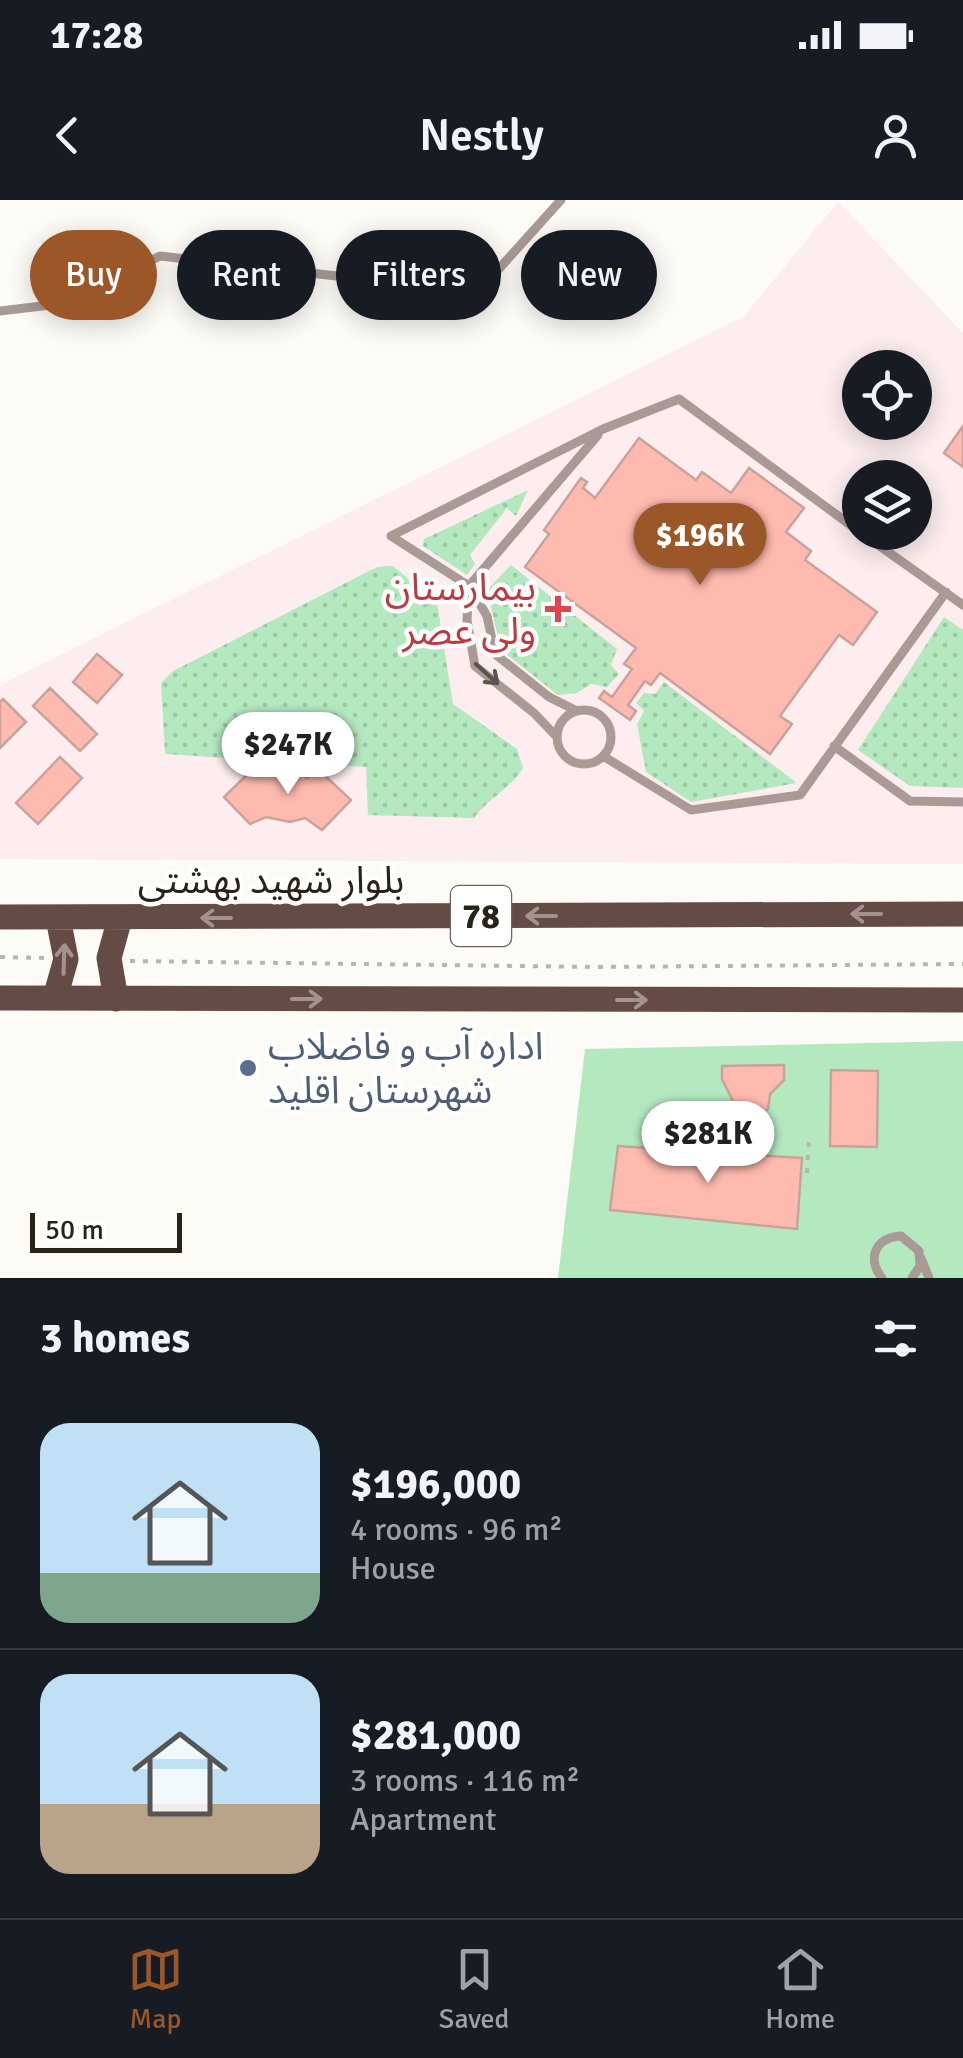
<!DOCTYPE html>
<meta charset="utf-8">
<style>
body{margin:0;font-family:Signika,"Noto Sans Arabic",sans-serif;background:#242831;color:#f1f3f6;height:100vh;display:flex;flex-direction:column;font-size:38px;white-space:nowrap}
*{box-sizing:border-box;margin:0}
p{font-size:32px;color:#9ea1a6}
.icon{flex:none;width:55px;height:55px;fill:none;stroke:currentColor;stroke-width:2;stroke-linecap:round;stroke-linejoin:round}
.map{position:relative;height:1078px;overflow:hidden}
.details{display:flex;flex-direction:column;background:#171b24;flex:1}
.details>*{flex:none}
.guide{position:absolute;left:30px;top:30px;width:905px;height:90px;display:flex;gap:20px}
.buttons{position:absolute;left:842px;top:150px;display:grid;gap:20px}
.buttons a{display:grid;place-items:center;width:90px;height:90px;border-radius:50%;background:#171b24;box-shadow:0 5px 25px #0003;font-size:50px}
.scale{position:absolute;left:30px;bottom:25px;width:152px;box-sizing:border-box;padding-left:10px;border:5px solid #272317;border-top:0;font-size:28px;line-height:35px;white-space:nowrap;color:#272317;-webkit-text-stroke:8px #fff;paint-order:stroke}
.price{position:absolute;translate:-50% -85px;padding:0 22px;border-radius:35px;background:#fff;color:#222;font-size:32px;line-height:65px;filter:drop-shadow(0 2px 5px #0008)}
.price::after{content:'';position:absolute;left:50%;top:60px;width:30px;height:22px;margin-left:-15px;background:inherit;clip-path:polygon(0 0,100% 0,50% 100%)}
.price.current{background:#9b5728;color:#fff}
ul{padding:0;list-style:none}
li{display:flex;align-items:center;gap:30px;height:250px;padding:0 40px}
li+li{border-top:2px solid #363941}
li span{display:grid;place-items:center;flex:none;width:280px;height:200px;border-radius:30px;color:#555}
li>.icon{margin-inline-start:auto}
span .icon{width:120px;height:120px;fill:#fffc;stroke-width:1}
li b{font-size:42px}
h2{display:flex;justify-content:space-between;align-items:center;height:120px;padding:0 40px;font-size:42px}
.chip{padding:0 35px;border-radius:45px;background:#171b24;box-shadow:0 5px 25px #0003;font-size:35px;line-height:90px}
.chip.current{background:#9b5728;color:#fff}
.status{display:flex;justify-content:space-between;align-items:center;height:70px;padding:0 50px;background:#171b24;direction:ltr}
.status svg{height:28px;fill:currentColor}
header{display:flex;justify-content:space-between;align-items:center;height:130px;padding:0 40px;background:#171b24;font-size:45px;font-weight:600}
.tab-bar{display:flex;justify-content:space-around;align-items:center;height:140px;border-top:2px solid #363941;background:#171b24;font-size:28px;color:#9ea1a6}
.tab-bar a{display:grid;justify-items:center;gap:5px}
.tab-bar .current{color:#9b5728}
.map>svg:first-child{display:block}
.medical{fill:#fdedef;fill-rule:evenodd}
.park{fill:url(#park-dots)}
.garden{fill:#b4e9c0}
.building{fill:#ffbaaf;stroke:#c7a39d;stroke-width:2.5}
.lines{fill:none;stroke-linecap:round;stroke-linejoin:round}
.path{stroke:#b7b5ad;stroke-width:4;stroke-dasharray:5 8;stroke-linecap:butt}
.service{stroke:#aa9a96;stroke-width:9}
.primary{stroke:#654b45;stroke-width:25}
.oneway{stroke:#5b534a}
.oneway2{stroke:#a3938f}
.health-dot{fill:#e0444e;stroke:#fff;stroke-width:4}
.service-dot{fill:#5c6f8a;stroke:#fff;stroke-width:4}
.labels{text-anchor:middle;stroke-width:9;stroke-linejoin:round;paint-order:stroke}
.shield{fill:#fff;stroke:#68655d;stroke-width:2.5}
.shield-label{font-size:35px;font-weight:bold;fill:#272317}
.health-label{font-size:38px;fill:#be3a42;stroke:#fff;text-anchor:end}
.street-label{font-size:38px;fill:#272317;stroke:#fff}
.service-label{font-size:38px;fill:#4e5e75;stroke:#fff;text-anchor:start}
</style>
<div class="status"><b>17:28</b><svg viewBox="0 0 49 12"><path d="M0 12V9h3v3zM5 12V6h3v6zM10 12V3h3v9zM15 12V0h3v12zM26 1h20v11H26zM47 4h2v5h-2z"/></svg></div>
<header><svg class="icon" aria-label="back" viewBox="0 0 24 24"><path d="M15 5l-7 7 7 7"/></svg>Nestly<svg class="icon" aria-label="person" viewBox="0 0 24 24"><circle cx="12" cy="8" r="4"/><path d="M4 21q1-7 8-7t8 7"/></svg></header>
<div class="map">
<svg width="963" height="1078" viewBox="0 0 963 1078">
<defs>
<pattern id="park-dots" width="8" height="8" patternUnits="userSpaceOnUse" patternTransform="scale(2.5)"><rect width="8" height="8" fill="#b4e9c0"/><path d="M2 2h.1M6 6h.1" fill="none" stroke="#9bc8a4" stroke-width="1.8" stroke-linecap="round"/></pattern>
</defs>
<rect width="100%" height="100%" fill="#fdfbf5"/>
<path class="medical" d="M838,2L963,133V664L0,659V485L743,117ZM860,168H915V222H860ZM860,278H915V332H860Z"/>
<path class="park" d="M528,290L516,316L507,308L470,355L475,364L467,375L423,346L424,339Z
M511,365L617,449L611,465L619,474L607,487L591,484L577,493L558,495L501,450L487,390Z
M393,366L437,403L453,504L517,549L523,568C509,590 489,598 474,618L368,615L366,567L165,554L161,483L173,471L377,367Z
M944,417L963,430V588L910,586L858,550Z
M664,482L797,583L691,602L646,572L637,524L644,511L636,503L644,493L655,494Z"/>
<path class="garden" d="M963,841V1078H558L585,849Z"/>
<path class="building" d="M963,226V267L944,253Z
M639,238L696,280L702,272L731,293L749,268L804,308L786,332L811,351L805,360L877,412L853,445L839,435L780,516L792,524L770,554L660,473L651,485L645,481L628,505L636,511L630,520L599,498L604,491L612,497L632,469L624,464L636,448L525,367L549,334L544,330L581,278L587,282L583,288L595,298Z
M97,454L122,475L97,503L73,482Z
M50,488L97,534L80,551L33,506Z
M3,499L26,522L0,548V502Z
M60,557L82,578L38,624L16,603Z
M288,564L307,578L319,570L351,600L322,630L305,618L290,622L266,617L250,624L224,597L252,570L260,576L267,569Z
M784,865V880L770,894L768,909L755,918L740,915L722,879V866Z
M831,870L878,871L877,947L830,946Z
M618,946L802,958L797,1029L610,1010Z"/>
<g class="lines">
<path class="path" d="M0,757L45,758
M130,761L595,767L963,764
M807,973L809,939"/>
<path class="service" d="M0,111L67,103L160,56L478,92L561,0
M860,332L963,405
M391,336L603,229L679,199L860,332
M391,336L469,386L487,416L495,454L549,497L577,511
M557 537a27 27 0 1 1 54 0a27 27 0 1 1-54 0Z
M557,537L534,513L475,466L467,420L469,386L598,235
M834,546L910,601L963,602
M603,556L691,610L800,595L946,392
M921,1058L929,1078
M882,1078C866,1058 876,1037 901,1036L919,1051L920,1066L912,1078"/>
<path class="primary" d="M0,717L963,714
M0,798L963,800
M55,798L66,759L58,718
M116,799L109,758L120,718"/>
</g>
<defs><path id="oneway-shaft" d="M-6 0H5M1.5-3L5.5 0L1.5 3" fill="none" stroke-width="1.6" stroke-linecap="round" stroke-linejoin="round" transform="scale(2.5)"/></defs>
<use class="oneway" href="#oneway-shaft" transform="translate(487 474) rotate(42)"/>
<g class="oneway2">
<use href="#oneway-shaft" transform="translate(866 714) rotate(180)"/>
<use href="#oneway-shaft" transform="translate(541 716) rotate(180)"/>
<use href="#oneway-shaft" transform="translate(216 718) rotate(180)"/>
<use href="#oneway-shaft" transform="translate(64 759) rotate(-88)"/>
<use href="#oneway-shaft" transform="translate(307 799)"/>
<use href="#oneway-shaft" transform="translate(632 800)"/>
</g>
<path class="health-dot" d="M553 394h10v10h10v10h-10v10h-10v-10h-10v-10h10z"/>
<circle class="service-dot" cx="248" cy="868" r="10"/>
<g class="labels">
<rect class="shield" x="451" y="686" width="60" height="60" rx="8"/>
<g class="shield-label">
<text x="481" y="728">78</text>
</g>
<g class="health-label">
<text x="536" y="400">بیمارستان<tspan x="536" dy="44">ولی عصر</tspan></text>
</g>
<g class="street-label">
<text x="271" y="693">بلوار شهید بهشتی</text>
</g>
<g class="service-label">
<text x="268" y="859">اداره آب و فاضلاب<tspan x="268" dy="44">شهرستان اقلید</tspan></text>
</g>
</g>
</svg>
<div class="buttons">
<a><svg class="icon" aria-label="locate" viewBox="0 0 24 24"><circle cx="12" cy="12" r="6"/><path d="M12 2v4M12 18v4M2 12h4M18 12h4"/></svg></a>
<a><svg class="icon" aria-label="layers" viewBox="0 0 24 24"><path d="M12 4l9 5-9 5-9-5zM3 14l9 5 9-5"/></svg></a>
</div>
<div class="scale">50 m</div>
<b class="price current" style="left:700px;top:388px">$196K</b>
<b class="price" style="left:288px;top:597px">$247K</b>
<b class="price" style="left:708px;top:986px">$281K</b>
<div class="guide">
<a class="chip current">Buy</a>
<a class="chip">Rent</a>
<a class="chip">Filters</a>
<a class="chip">New</a>
</div>
</div>
<section class="details">
<h2>3 homes<svg class="icon" aria-label="filters" viewBox="0 0 24 24"><path d="M4 7h16M4 17h16"/><circle cx="9" cy="7" r="2"/><circle cx="15" cy="17" r="2"/></svg></h2>
<ul>
<li><span style="background:linear-gradient(#bfe0f5 75%,#7fa58c 0)"><svg class="icon" aria-label="home" viewBox="0 0 24 24"><path d="M3 11l9-7 9 7M6 9v11h12V9"/></svg></span><div><b>$196,000</b><p>4 rooms · 96 m²</p><p>House</p></div></li>
<li><span style="background:linear-gradient(#bfe0f5 65%,#b9a48a 0)"><svg class="icon" aria-label="home" viewBox="0 0 24 24"><path d="M3 11l9-7 9 7M6 9v11h12V9"/></svg></span><div><b>$281,000</b><p>3 rooms · 116 m²</p><p>Apartment</p></div></li>
</ul>
</section>
<nav class="tab-bar">
<a class="current"><svg class="icon" aria-label="map" viewBox="0 0 24 24"><path d="M3 6l6-2 6 2 6-2v14l-6 2-6-2-6 2zM9 4v14M15 6v14"/></svg>Map</a>
<a><svg class="icon" aria-label="saved" viewBox="0 0 24 24"><path d="M7 4h10v16l-5-4-5 4z"/></svg>Saved</a>
<a><svg class="icon" aria-label="home" viewBox="0 0 24 24"><path d="M3 11l9-7 9 7M6 9v11h12V9"/></svg>Home</a>
</nav>
